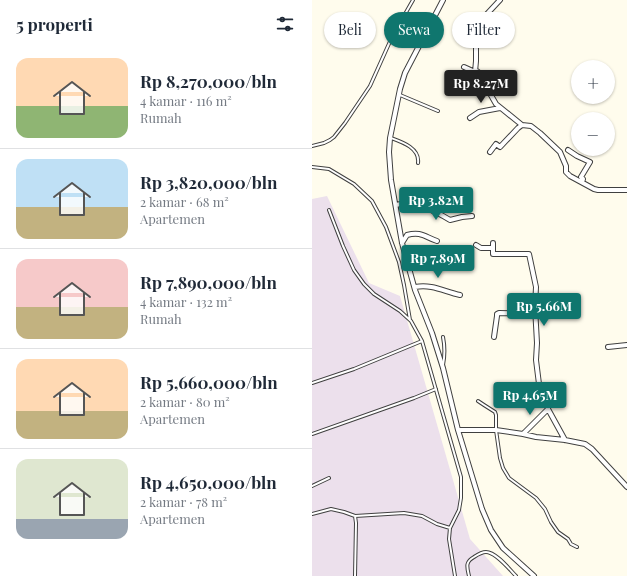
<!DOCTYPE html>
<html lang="id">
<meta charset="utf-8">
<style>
body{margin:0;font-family:"Playfair Display",serif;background:#f6f6f7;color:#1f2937;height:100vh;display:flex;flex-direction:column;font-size:15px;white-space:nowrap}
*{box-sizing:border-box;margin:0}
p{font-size:13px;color:#747a83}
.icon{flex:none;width:22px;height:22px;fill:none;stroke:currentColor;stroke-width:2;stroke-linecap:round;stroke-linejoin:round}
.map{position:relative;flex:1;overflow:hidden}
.details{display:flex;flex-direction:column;background:#fff;width:312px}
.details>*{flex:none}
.hud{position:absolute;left:12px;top:12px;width:243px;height:36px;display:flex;gap:8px}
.controls{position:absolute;left:259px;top:60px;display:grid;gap:8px}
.controls a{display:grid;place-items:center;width:44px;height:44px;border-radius:50%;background:#fff;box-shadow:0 1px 3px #0004;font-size:20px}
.price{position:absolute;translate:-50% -34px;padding:0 9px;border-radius:4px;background:#0f766e;color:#fff;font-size:13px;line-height:26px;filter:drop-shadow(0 1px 2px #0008)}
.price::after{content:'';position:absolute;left:50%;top:24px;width:12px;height:9px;margin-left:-6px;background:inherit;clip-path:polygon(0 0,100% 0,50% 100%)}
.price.current{background:#222;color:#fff}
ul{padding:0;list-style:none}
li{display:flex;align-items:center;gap:12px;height:100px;padding:0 16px}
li+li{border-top:1px solid #e0e1e3}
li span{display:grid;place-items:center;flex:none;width:112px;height:80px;border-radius:12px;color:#555}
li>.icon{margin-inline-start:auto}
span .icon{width:48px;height:48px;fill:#fffc;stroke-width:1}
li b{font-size:17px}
h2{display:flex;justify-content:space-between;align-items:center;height:48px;padding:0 16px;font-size:17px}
.tag{padding:0 14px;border-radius:18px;background:#fff;box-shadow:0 1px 3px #0004;font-size:14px;line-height:36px}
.tag.current{background:#0f766e;color:#fff}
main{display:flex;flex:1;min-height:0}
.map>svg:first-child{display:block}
.industrial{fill:#ece0ec}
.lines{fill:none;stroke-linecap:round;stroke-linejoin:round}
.lane-casing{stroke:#404040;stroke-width:4}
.street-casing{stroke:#404040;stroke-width:6}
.lane{stroke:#fff;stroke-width:2}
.street{stroke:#fff;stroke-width:4}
</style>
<main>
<section class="details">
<h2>5 properti<svg class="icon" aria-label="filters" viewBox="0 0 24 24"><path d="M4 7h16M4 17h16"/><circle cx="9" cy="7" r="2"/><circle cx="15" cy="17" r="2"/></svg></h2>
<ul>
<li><span style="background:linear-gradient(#ffd9b3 60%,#8fb573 0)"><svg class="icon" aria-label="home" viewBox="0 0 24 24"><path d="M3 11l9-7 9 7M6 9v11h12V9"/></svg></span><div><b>Rp 8,270,000/bln</b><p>4 kamar · 116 m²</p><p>Rumah</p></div></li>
<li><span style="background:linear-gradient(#bfe0f5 60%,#c2b280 0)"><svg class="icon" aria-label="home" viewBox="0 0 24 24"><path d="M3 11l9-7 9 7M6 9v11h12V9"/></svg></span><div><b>Rp 3,820,000/bln</b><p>2 kamar · 68 m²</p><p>Apartemen</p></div></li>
<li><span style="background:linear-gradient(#f6c9c9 60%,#c2b280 0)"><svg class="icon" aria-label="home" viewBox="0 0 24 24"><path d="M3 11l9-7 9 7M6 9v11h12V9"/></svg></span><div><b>Rp 7,890,000/bln</b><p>4 kamar · 132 m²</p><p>Rumah</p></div></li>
<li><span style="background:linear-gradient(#ffd9b3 65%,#c2b280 0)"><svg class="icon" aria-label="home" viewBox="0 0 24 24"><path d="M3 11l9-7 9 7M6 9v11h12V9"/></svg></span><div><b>Rp 5,660,000/bln</b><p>2 kamar · 80 m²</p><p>Apartemen</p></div></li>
<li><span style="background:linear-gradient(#dfe7d0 75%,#9aa5b1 0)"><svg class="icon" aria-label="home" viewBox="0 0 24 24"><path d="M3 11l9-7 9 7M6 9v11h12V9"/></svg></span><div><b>Rp 4,650,000/bln</b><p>2 kamar · 78 m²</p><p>Apartemen</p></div></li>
</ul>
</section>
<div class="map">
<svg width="315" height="576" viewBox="0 0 315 576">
<rect width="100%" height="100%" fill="#fffced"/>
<path class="industrial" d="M15,196L57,283L88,296L158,539L191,576H0V199Z"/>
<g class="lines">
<defs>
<path id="lane" d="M85,28L112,35
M88,95L126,111
M79,138C90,142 108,148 106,163
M0,146L12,143L18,140L22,137L33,123L58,86L80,37L101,0
M0,167L17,169L42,184L60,201L74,227L87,262L92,285L98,320
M17,210L31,246L42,270L52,284L62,294L88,311L99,321L110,341L149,477V498L147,510L138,528L137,539L143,576
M131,337C133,347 133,355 131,365
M0,383L42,369L110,341
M166,401L172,405L183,412L184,415V430L188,458L191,468L197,478L224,498L233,509L239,522L246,532L256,539L259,544L265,547
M0,434L102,398L124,389
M0,486L17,478
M0,514L19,509L32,512L43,516
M43,576L44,523L43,516L92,513L110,516L125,524L138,528
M157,576C155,567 153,562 162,557C165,555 171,552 174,552C184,552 198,570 204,576"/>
<path id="street" d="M131,0L93,73L88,89L78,138L77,152L79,180L90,243L103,290L120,333L131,368L146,430L170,509L179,530L191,548L222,576
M188,0L160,30C158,37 160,40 164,45V61L163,72L165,71L170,75L176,90L184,104L210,125L219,126L228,133L248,152L254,166V172L258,176L282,189L286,190H315
M152,67L163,72
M158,118L167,112L188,108
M256,150L265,156L278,162L269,177L271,179L270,182
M178,152L184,144L188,147L206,128L210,125
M84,205C102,200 123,211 138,220L150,217L160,216
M90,243L95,235C109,231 113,237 125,241
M181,243V254H217L224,287L223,307L225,343L224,360L228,392V394L235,395L237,401L236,409L253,440
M164,245L169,248H181
M103,287C120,284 131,291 148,295
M182,337L185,316V314L187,313L224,314
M296,347L315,345
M146,430H184L211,434L224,437L253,440L273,444L280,449L315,487
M211,434L236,409"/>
</defs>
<use href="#lane" class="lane-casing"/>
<use href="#street" class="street-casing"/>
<use href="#lane" class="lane"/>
<use href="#street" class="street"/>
</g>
</svg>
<div class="controls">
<a>+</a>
<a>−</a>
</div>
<b class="price current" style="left:169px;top:104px">Rp 8.27M</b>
<b class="price" style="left:124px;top:221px">Rp 3.82M</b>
<b class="price" style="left:126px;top:279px">Rp 7.89M</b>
<b class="price" style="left:232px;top:327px">Rp 5.66M</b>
<b class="price" style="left:218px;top:416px">Rp 4.65M</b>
<div class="hud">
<a class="tag">Beli</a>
<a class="tag current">Sewa</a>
<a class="tag">Filter</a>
</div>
</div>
</main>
